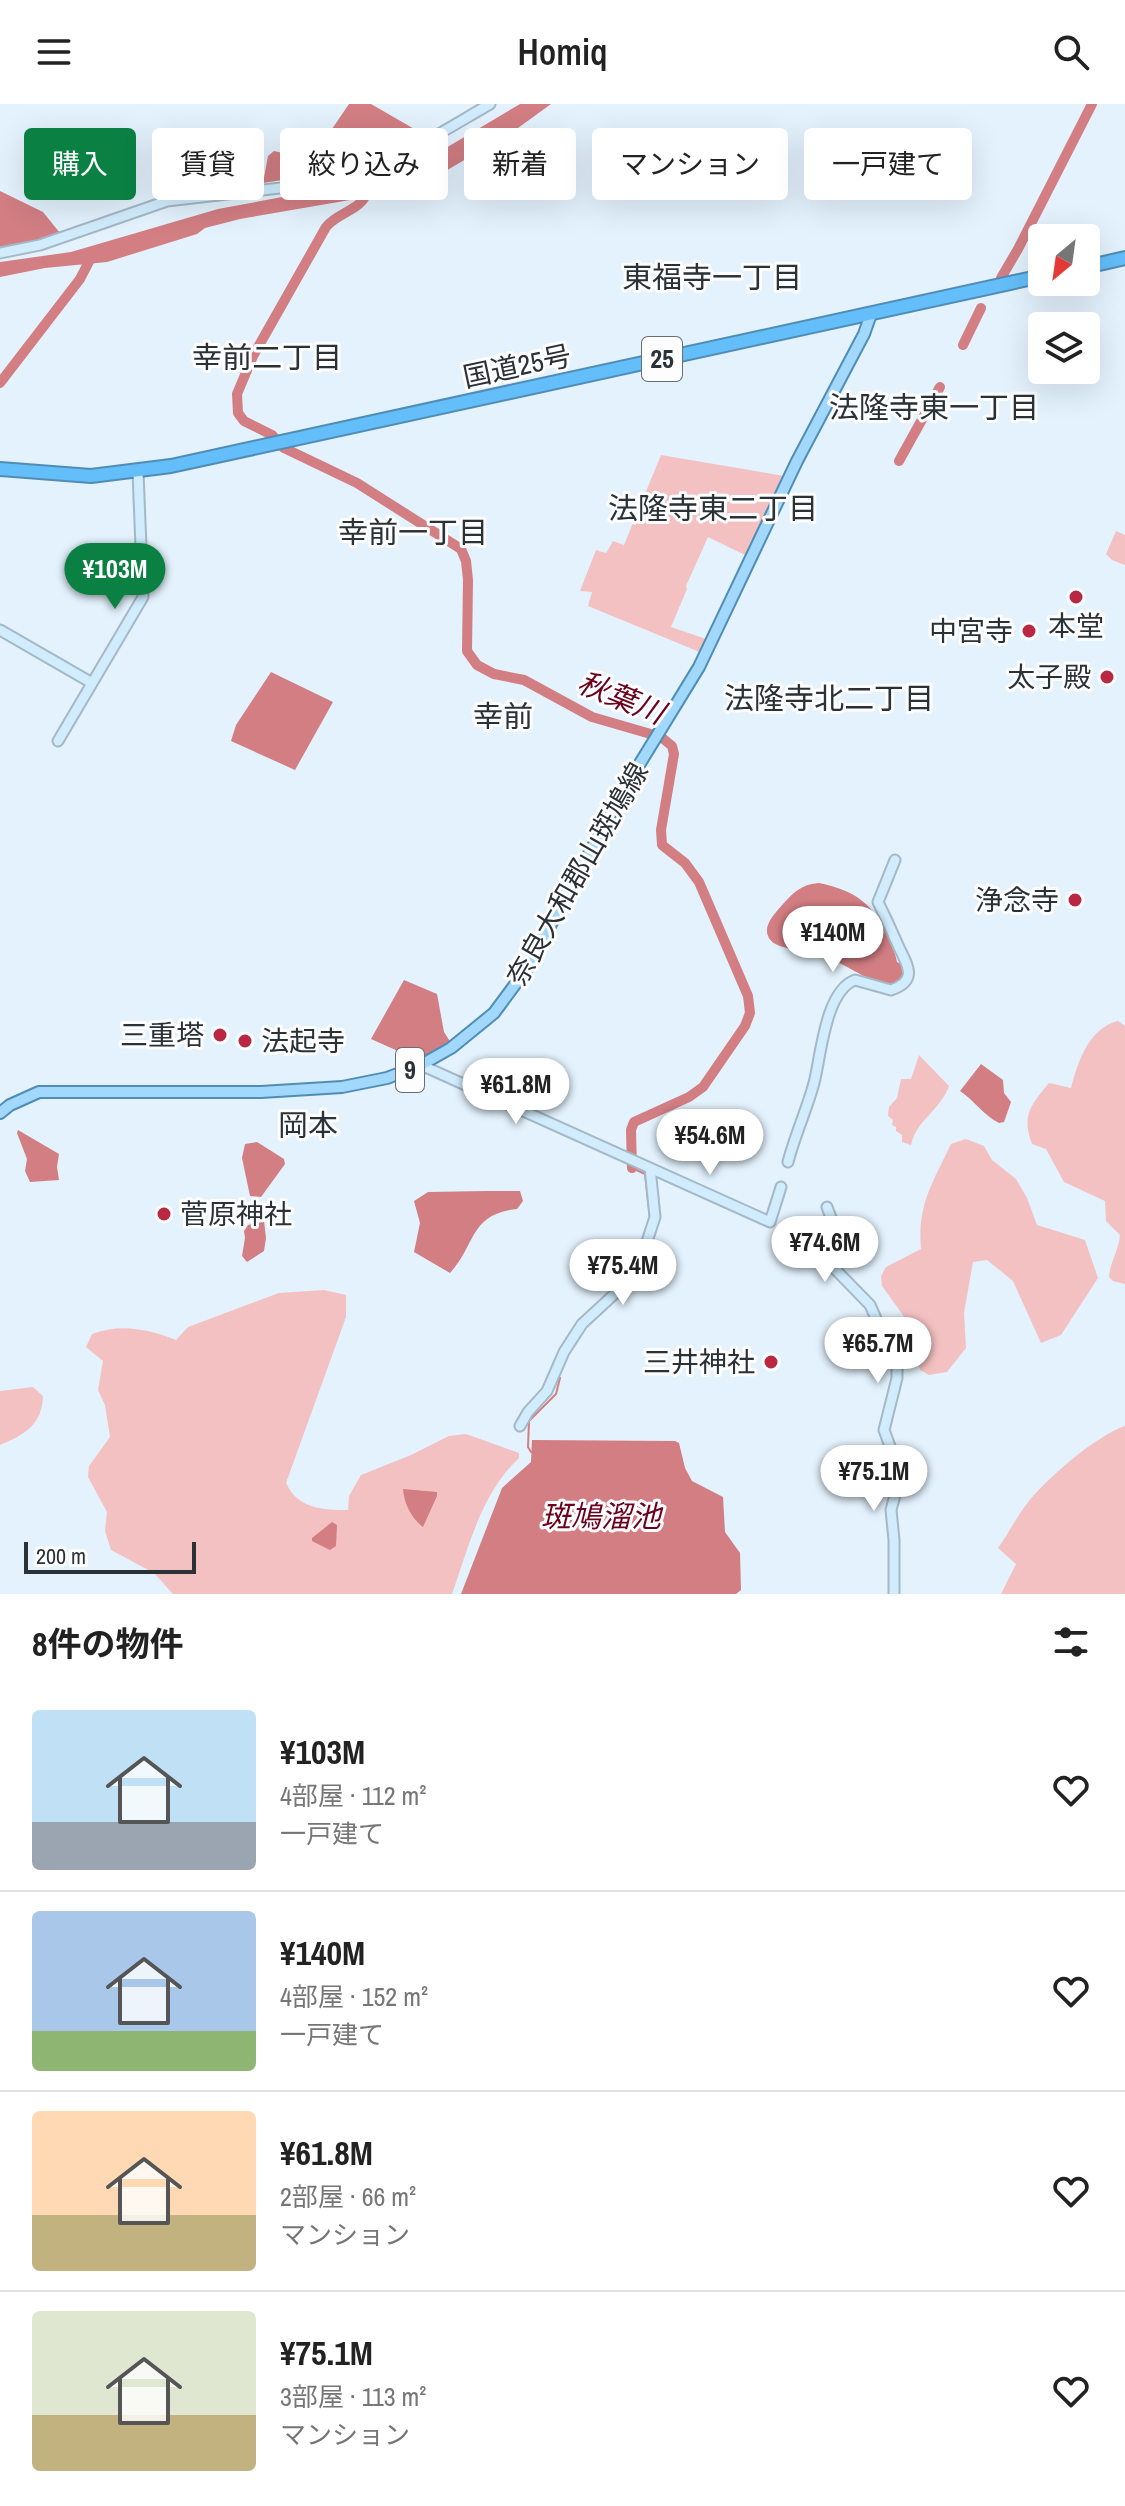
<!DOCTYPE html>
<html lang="ja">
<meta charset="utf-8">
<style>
body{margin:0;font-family:"Archivo Narrow","Noto Sans JP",sans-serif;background:#f6f6f6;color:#222;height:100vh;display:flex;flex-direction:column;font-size:30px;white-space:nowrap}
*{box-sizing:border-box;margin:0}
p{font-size:26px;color:#767676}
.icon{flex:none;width:44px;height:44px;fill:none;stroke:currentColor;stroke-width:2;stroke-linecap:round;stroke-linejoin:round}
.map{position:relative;height:1490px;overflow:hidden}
.details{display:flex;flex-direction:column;background:#fff;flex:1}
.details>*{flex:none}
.hud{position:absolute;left:24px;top:24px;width:1078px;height:72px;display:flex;gap:16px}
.needle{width:52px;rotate:209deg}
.controls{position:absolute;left:1028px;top:120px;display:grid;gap:16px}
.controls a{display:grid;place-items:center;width:72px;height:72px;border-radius:8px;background:#fff;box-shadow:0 8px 32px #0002;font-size:40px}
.scale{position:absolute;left:24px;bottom:20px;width:172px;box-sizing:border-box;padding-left:8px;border:4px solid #2a3137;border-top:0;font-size:22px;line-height:28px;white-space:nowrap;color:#2a3137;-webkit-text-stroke:6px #fdfdfd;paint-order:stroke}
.price{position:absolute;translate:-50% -68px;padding:0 18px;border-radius:28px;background:#fff;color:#222;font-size:26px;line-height:52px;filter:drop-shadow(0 2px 4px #0008)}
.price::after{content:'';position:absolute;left:50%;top:48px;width:24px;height:18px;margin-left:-12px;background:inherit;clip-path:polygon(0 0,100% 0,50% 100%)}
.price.current{background:#0b8043;color:#fff}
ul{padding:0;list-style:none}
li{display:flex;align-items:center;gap:24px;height:200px;padding:0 32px}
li+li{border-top:2px solid #e0e0e0}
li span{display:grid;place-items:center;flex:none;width:224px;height:160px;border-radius:8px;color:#555}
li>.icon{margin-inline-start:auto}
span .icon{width:96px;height:96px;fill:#fffc;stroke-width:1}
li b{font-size:34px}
h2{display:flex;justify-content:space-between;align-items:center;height:96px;padding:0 32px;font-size:34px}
.chip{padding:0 28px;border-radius:8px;background:#fff;box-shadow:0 8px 32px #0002;font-size:28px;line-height:72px}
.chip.current{background:#0b8043;color:#fff}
header{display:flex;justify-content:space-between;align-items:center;height:104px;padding:0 32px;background:#fff;font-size:36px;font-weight:600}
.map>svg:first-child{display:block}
.green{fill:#f4c1c2}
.water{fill:#d27e83}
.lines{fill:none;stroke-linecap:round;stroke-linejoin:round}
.stream{stroke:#d27e83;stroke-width:2}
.river{stroke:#d27e83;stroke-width:10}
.secondary-casing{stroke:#a5b8c5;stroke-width:13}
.primary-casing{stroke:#508db5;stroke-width:14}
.highway-casing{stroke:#508db5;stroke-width:16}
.secondary{stroke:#d0ecfd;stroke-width:9}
.primary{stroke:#a2d8fb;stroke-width:10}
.highway{stroke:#64bef9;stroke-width:12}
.poi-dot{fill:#b92742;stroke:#fdfdfd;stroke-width:3}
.labels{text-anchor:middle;stroke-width:6;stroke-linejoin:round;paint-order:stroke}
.shield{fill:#fdfdfd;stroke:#696e72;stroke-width:2}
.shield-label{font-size:26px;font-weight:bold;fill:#2a3137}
.street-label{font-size:28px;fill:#2a3137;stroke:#fdfdfd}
.poi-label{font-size:28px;fill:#2a3137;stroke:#fdfdfd;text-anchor:end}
.neighbourhood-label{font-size:30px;fill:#2a3137;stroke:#fdfdfd}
.water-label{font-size:30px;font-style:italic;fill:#6c011d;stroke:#fdfdfd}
</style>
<header><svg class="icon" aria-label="menu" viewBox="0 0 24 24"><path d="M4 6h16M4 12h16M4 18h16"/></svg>Homiq<svg class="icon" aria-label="search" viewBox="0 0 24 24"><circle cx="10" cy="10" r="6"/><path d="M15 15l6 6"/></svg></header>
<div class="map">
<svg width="1125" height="1490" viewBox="0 0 1125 1490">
<rect width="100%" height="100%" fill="#e3f2fd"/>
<path class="green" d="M661,351L784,372L747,452L708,433L686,482L687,485L671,523L709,536L702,549L588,502L592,488L580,487L596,446L606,449L613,437L624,441Z
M1116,427L1125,431V461L1112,456L1106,450Z
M1118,917L1125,922V1180L1113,1177L1109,1173C1110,1158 1119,1146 1120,1131L1106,1117L1105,1097L1064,1078L1046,1045L1032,1040C1021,1011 1031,1001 1049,979L1071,984C1078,957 1089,924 1118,917Z
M919,951L949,982C940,1007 917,1015 911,1041L902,1038V1031L896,1027V1023L892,1021L893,1016L888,1012L889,1003L897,994L901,975H911Z
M966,1035L984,1042L992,1056L1016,1075L1027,1094L1037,1121L1085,1136L1098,1174L1061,1231L1041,1239L1013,1177L987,1156L973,1158L964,1209L966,1244L947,1268L929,1271L920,1266L905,1214L882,1182L881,1172L886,1163L921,1145C917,1101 933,1078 951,1040Z
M324,1186L346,1191V1213L286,1379C298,1405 323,1406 348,1406L349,1392L361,1371L411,1351L449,1332L466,1330L519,1349V1354C481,1390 469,1442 452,1490H173L154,1469L111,1446L105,1427L107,1408L88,1373L89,1362L110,1333L105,1301L98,1286L103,1257L86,1243L92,1230C120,1219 149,1225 176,1236L188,1223L279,1189Z
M33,1283L43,1292C42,1321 24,1331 0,1341V1287Z
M1125,1322V1490H1001L1016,1460L998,1444C1008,1430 1016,1414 1026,1401C1044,1376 1097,1331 1125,1322Z"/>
<path class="water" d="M349,0H371L423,30L400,43L347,66L263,79L268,52L274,47L310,55L313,53Z
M520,0H551L518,24L429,77L384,93L350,96L240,115L205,124L197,130L107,158L45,164L0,173V158L71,148L218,105L362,78L397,68L434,51Z
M0,87L43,108L60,129L27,140L0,144Z
M271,568L333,598L295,666L231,637L236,621Z
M819,779C857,787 873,800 889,835C892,843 896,851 897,858L905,862L903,876L893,883C864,877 842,856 813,848C801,845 773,846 768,832C763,821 776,808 783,800C794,788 802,780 819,779Z
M404,876L437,890L444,928L451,939L418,956L371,935Z
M981,960L1003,976L1004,989L1011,998L1004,1018L999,1019C983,1011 975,997 960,987Z
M18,1026L59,1050L57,1063L59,1076L30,1078L25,1067L27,1055L17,1029Z
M257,1038L284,1055L285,1060L261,1093L250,1092L242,1054L245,1040Z
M486,1087H520L523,1097L517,1105C469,1110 476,1141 450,1169L414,1148L420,1119L414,1097L428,1088Z
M264,1117L266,1134L264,1147L247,1158L242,1152L245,1134L244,1127L248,1121Z
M532,1336L675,1337L679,1339L685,1364L692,1377L723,1393L725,1428L740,1449L741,1486L736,1490H461L502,1384L531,1358Z
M403,1385L437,1388V1392L423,1423C411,1414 404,1399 403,1385Z
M332,1418L337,1421L336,1442L330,1446L312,1437V1434Z"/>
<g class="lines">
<path class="stream" d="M632,1064L645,1070L650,1114
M630,1166L638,1150
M562,1243L581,1215L619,1180
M531,1348L528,1343L529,1317L556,1290L560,1274"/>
<path class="river" d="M367,87C363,106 338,108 326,123L253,252L237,290L238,309L244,317L272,331L284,344L357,379L461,445L466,457L468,476L467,547L477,561L494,570L524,576L592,613L661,633L672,642L674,650L661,726L662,741L685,759L699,778L748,892L750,909L745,922L703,983L689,993L634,1018L631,1026L632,1064
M1001,174L1018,145L1092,0
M963,241L981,204
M0,279L80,175L94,148
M899,357L940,283"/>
<defs>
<path id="secondary" d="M0,149L40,141L167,97L324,79C386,65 436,31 490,0
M0,526L92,579
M58,637L143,493L138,368
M421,961L770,1118L781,1083
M788,1058C795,1031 807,1005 814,979C821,952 825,887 855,876L891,886C921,876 905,858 897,839C891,825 885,812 878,798L895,756
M827,1103L836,1127L834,1164L870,1201L897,1262V1274L884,1326L894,1353L899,1376L891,1406L894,1436V1490
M520,1322L528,1308L547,1287L564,1248L582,1220L621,1184L639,1162L655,1113L650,1064"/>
<path id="primary" d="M0,1009L10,1001L39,988H261L342,983L387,974L421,961L451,944L494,909L528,863L620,692L699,563L797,357L864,230L871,210"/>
<path id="highway" d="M1086,163L1125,154
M0,365L91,372L171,362L1042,172"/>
</defs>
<use href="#secondary" class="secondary-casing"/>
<use href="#primary" class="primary-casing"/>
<use href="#highway" class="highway-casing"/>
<use href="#secondary" class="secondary"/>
<use href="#primary" class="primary"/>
<use href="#highway" class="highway"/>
</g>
<g class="poi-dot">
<circle cx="1076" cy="493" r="8"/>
<circle cx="1029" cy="527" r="8"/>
<circle cx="1107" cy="573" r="8"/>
<circle cx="1075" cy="796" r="8"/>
<circle cx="220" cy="931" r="8"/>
<circle cx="245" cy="937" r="8"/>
<circle cx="164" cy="1110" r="8"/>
<circle cx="771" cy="1258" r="8"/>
</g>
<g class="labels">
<g class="shield">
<rect x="642" y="233" width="40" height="44" rx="6"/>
<rect x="396" y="944" width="28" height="44" rx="6"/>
</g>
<g class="shield-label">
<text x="662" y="264">25</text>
<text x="410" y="975">9</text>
</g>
<g class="street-label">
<text transform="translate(517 262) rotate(-12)" y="10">国道25号</text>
<text transform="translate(577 770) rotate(-60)" y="10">奈良大和郡山斑鳩線</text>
</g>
<g class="poi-label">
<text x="1076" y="532" text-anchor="middle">本堂</text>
<text x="1013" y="537">中宮寺</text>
<text x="1091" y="583">太子殿</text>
<text x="1059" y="806">浄念寺</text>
<text x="204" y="941">三重塔</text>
<text x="261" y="947" text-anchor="start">法起寺</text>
<text x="180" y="1120" text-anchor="start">菅原神社</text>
<text x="755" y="1268">三井神社</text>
</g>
<g class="neighbourhood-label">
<text x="712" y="184">東福寺一丁目</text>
<text x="267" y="264">幸前二丁目</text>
<text x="934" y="314">法隆寺東一丁目</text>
<text x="713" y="415">法隆寺東二丁目</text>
<text x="413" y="439">幸前一丁目</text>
<text x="829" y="605">法隆寺北二丁目</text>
<text x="503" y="623">幸前</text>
<text x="308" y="1032">岡本</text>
</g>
<g class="water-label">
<text transform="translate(621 594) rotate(22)" y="10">秋葉川</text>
<text x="601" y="1423">斑鳩溜池</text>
</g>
</g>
</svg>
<div class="controls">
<a><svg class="needle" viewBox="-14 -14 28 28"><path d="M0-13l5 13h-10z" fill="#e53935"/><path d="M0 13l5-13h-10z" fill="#767676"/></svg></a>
<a><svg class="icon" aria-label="layers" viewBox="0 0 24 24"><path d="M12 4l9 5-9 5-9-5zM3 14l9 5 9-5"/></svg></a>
</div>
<div class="scale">200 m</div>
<b class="price current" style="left:115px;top:507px">¥103M</b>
<b class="price" style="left:833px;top:870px">¥140M</b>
<b class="price" style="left:516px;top:1022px">¥61.8M</b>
<b class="price" style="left:710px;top:1073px">¥54.6M</b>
<b class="price" style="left:825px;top:1180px">¥74.6M</b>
<b class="price" style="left:623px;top:1203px">¥75.4M</b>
<b class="price" style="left:878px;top:1281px">¥65.7M</b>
<b class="price" style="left:874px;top:1409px">¥75.1M</b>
<div class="hud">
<a class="chip current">購入</a>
<a class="chip">賃貸</a>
<a class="chip">絞り込み</a>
<a class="chip">新着</a>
<a class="chip">マンション</a>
<a class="chip">一戸建て</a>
</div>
</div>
<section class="details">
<h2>8件の物件<svg class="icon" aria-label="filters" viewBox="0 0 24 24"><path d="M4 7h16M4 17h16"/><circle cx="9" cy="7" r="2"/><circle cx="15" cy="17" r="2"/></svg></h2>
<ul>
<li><span style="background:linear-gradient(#bfe0f5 70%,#9aa5b1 0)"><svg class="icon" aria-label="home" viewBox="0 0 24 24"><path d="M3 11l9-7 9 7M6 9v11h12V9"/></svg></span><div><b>¥103M</b><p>4部屋 · 112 m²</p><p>一戸建て</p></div><svg class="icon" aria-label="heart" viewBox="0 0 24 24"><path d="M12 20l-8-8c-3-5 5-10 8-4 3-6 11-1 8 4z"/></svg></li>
<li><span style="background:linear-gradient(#a9c7e8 75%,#8fb573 0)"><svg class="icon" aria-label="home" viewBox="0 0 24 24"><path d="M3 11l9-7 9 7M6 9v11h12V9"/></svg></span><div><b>¥140M</b><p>4部屋 · 152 m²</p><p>一戸建て</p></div><svg class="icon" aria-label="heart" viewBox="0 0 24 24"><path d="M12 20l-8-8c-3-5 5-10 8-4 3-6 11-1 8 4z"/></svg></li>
<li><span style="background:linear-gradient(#ffd9b3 65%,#c2b280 0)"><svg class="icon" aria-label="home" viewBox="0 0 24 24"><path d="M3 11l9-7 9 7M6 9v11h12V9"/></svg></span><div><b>¥61.8M</b><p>2部屋 · 66 m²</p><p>マンション</p></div><svg class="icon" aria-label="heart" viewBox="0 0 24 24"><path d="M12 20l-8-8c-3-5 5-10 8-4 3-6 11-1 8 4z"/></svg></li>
<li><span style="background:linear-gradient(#dfe7d0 65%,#c2b280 0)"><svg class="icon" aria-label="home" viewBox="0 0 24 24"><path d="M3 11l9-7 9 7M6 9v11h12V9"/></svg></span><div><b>¥75.1M</b><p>3部屋 · 113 m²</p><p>マンション</p></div><svg class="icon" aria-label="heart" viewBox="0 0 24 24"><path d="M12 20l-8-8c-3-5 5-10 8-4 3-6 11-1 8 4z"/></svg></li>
</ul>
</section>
